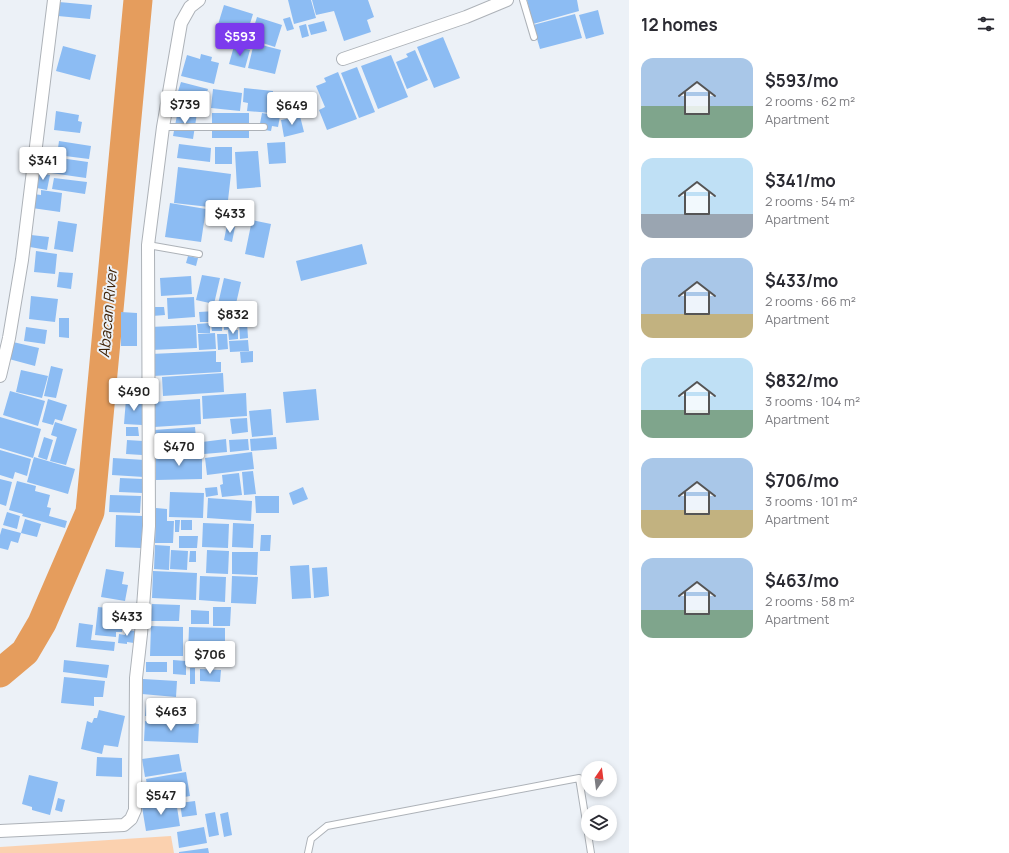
<!DOCTYPE html>
<meta charset="utf-8">
<style>
body{margin:0;font-family:Manrope,sans-serif;background:#f2f2f3;color:#2b2b33;height:100vh;display:flex;flex-direction:column;font-size:15px;white-space:nowrap}
*{box-sizing:border-box;margin:0}
p{font-size:13px;color:#7c7c81}
.icon{flex:none;width:22px;height:22px;fill:none;stroke:currentColor;stroke-width:2;stroke-linecap:round;stroke-linejoin:round}
.map{position:relative;flex:1;overflow:hidden}
.drawer{display:flex;flex-direction:column;background:#fff;width:380px}
.drawer>*{flex:none}
.needle{width:26px;rotate:14deg}
.tools{position:absolute;left:581px;top:761px;display:grid;gap:8px}
.tools a{display:grid;place-items:center;width:36px;height:36px;border-radius:50%;background:#fff;box-shadow:0 2px 6px #0003;font-size:20px}
.price{position:absolute;translate:-50% -34px;padding:0 9px;border-radius:4px;background:#fff;color:#222;font-size:13px;line-height:26px;filter:drop-shadow(0 1px 2px #0008)}
.price::after{content:'';position:absolute;left:50%;top:24px;width:12px;height:9px;margin-left:-6px;background:inherit;clip-path:polygon(0 0,100% 0,50% 100%)}
.price.on{background:#7c3aed;color:#fff}
ul{padding:0;list-style:none}
li{display:flex;align-items:center;gap:12px;height:100px;padding:0 12px}
li span{display:grid;place-items:center;flex:none;width:112px;height:80px;border-radius:12px;color:#555}
li>.icon{margin-inline-start:auto}
span .icon{width:48px;height:48px;fill:#fffc;stroke-width:1}
li b{font-size:17px}
h2{display:flex;justify-content:space-between;align-items:center;height:48px;padding:0 12px;font-size:17px}
main{display:flex;flex:1;min-height:0}
.map>svg:first-child{display:block}
.green{fill:#fbd1af}
.lines{fill:none;stroke-linecap:round;stroke-linejoin:round}
.river{stroke:#e59d5d;stroke-width:29}
.building{fill:#8cbcf3}
.service-casing{stroke:#adb2b8;stroke-width:8}
.minor-casing{stroke:#adb2b8;stroke-width:14}
.service{stroke:#fff;stroke-width:6}
.minor{stroke:#fff;stroke-width:12}
.labels{text-anchor:middle;stroke-width:4;stroke-linejoin:round;paint-order:stroke}
.water-label{font-size:15px;font-style:italic;fill:#3e2105;stroke:#ecf1f7}
</style>
<main>
<div class="map">
<svg width="629" height="853" viewBox="0 0 629 853">
<rect width="100%" height="100%" fill="#ecf1f7"/>
<path class="green" d="M171,836L174,853H0V847Z"/>
<g class="lines">
<path class="river" d="M0,673L25,652L42,623L90,512L138,0"/>
</g>
<path class="building" d="M288,0H311L316,18L294,24Z
M312,0H368L374,17L367,20L371,32L344,41L334,11L316,15Z
M527,0H577L579,11L533,24Z
M59,2L92,5L90,19L58,16Z
M224,5L253,14L245,40L216,31Z
M598,10L604,34L586,39L579,15Z
M575,14L582,38L540,49L533,25Z
M257,17L282,25L275,47L250,39Z
M290,17L294,29L287,31L283,19Z
M324,21L327,31L311,35L308,25Z
M306,24L309,36L302,38L299,26Z
M443,37L460,78L434,88L417,47Z
M254,43L281,50L275,74L248,68Z
M63,46L96,55L90,80L56,71Z
M234,46L250,50L245,68L229,64Z
M415,50L428,80L407,89L396,62L408,57L406,54Z
M201,54L212,57L211,61L219,63L214,84L181,76L187,55L200,59Z
M391,55L408,97L378,109L361,66Z
M357,67L375,112L359,118L341,73Z
M338,72L357,119L327,130L319,110L325,107L316,86L326,82L324,78Z
M181,82L208,89L202,109L175,101Z
M244,88L273,91L271,113L247,111L248,103L243,102Z
M213,89L242,93L240,111L211,108Z
M178,110L197,113L193,139L173,136Z
M56,111L79,115L78,121L82,122L80,133L54,130Z
M212,113H249V138H212Z
M262,113L280,116L278,127L272,126L271,131L259,129Z
M300,116L304,132L284,137L281,120Z
M59,141L91,146L89,159L57,155Z
M285,142L286,163L269,164L267,143Z
M179,144L211,148L210,162L177,158Z
M215,147H232V164H215Z
M258,151L261,187L237,189L235,152Z
M46,156L88,162L86,178L44,172Z
M178,167L231,174L227,209L174,203Z
M39,173L50,175L47,190L37,188Z
M54,178L87,182L85,194L52,189Z
M41,190L62,193L60,212L32,208L34,194L41,195Z
M170,203L206,209L201,242L165,237Z
M252,220L271,224L264,258L245,254Z
M58,221L77,224L73,252L54,249Z
M227,225L235,227L232,242L224,240Z
M31,235L49,237L47,250L30,247Z
M362,244L367,264L301,281L296,261Z
M36,251L57,254L55,274L34,272Z
M188,256L198,258L196,266L186,263Z
M59,272L73,273L71,289L57,287Z
M202,275L220,278L214,304L196,300Z
M191,276L192,294L161,296L160,278Z
M224,278L241,282L235,308L218,304Z
M31,296L58,299L55,322L29,319Z
M194,297L195,317L168,319L167,298Z
M151,307H164L165,315L152,316Z
M222,308L238,311L236,320L231,319L230,322L220,320Z
M216,311L217,322H200L199,312Z
M121,312L137,313V346H121Z
M59,318H69V338L59,337Z
M239,322H247L248,338L240,339Z
M210,323V333H198L197,324Z
M211,323H222V331H212Z
M236,323V329L224,330V324Z
M196,325L197,348L151,350L150,327Z
M26,327L47,330L45,344L24,341Z
M228,330H238V339L229,340Z
M215,333L216,349L199,350L198,334Z
M217,334H227L228,349L218,350Z
M248,340L249,351L230,352L229,341Z
M13,342L39,348L35,366L9,359Z
M216,351V362H221V372L153,376L151,354Z
M253,351V362L241,363L240,352Z
M51,366L63,369L56,398L44,396Z
M21,370L48,376L42,398L16,392Z
M223,373L224,392L163,396L162,377Z
M316,389L319,420L286,423L283,392Z
M10,391L45,401L38,426L3,415Z
M246,393L247,416L203,419L202,396Z
M48,399L67,405L62,421L55,419L53,425L42,422Z
M126,399L144,400L142,425L124,424Z
M200,399L201,424L154,427L153,402Z
M271,409L273,435L252,437L249,411Z
M0,417L41,429L33,458L0,448Z
M247,418L248,432L232,434L230,419Z
M55,422L77,429L66,465L50,461L57,437L51,435Z
M126,427H138L139,436H126Z
M195,427L197,450L156,453L154,430Z
M44,437L53,440L47,460L38,457Z
M276,437L277,449L251,451L250,439Z
M226,439L227,452L204,454L202,442Z
M248,439L249,450L230,452L229,440Z
M127,440L143,441L142,455L126,454Z
M0,450L31,459L27,476L15,472L13,479L0,475Z
M252,452L254,469L207,475L205,458Z
M156,455H202V479L156,480Z
M34,457L75,469L68,494L27,482Z
M113,458L145,460L144,477L112,475Z
M253,471L256,494L244,495L242,472Z
M239,473L242,495L222,497L220,485L223,484L222,475Z
M120,478L143,479V493L119,492Z
M0,479L12,482L6,506L0,504Z
M17,481L36,486L35,491L50,495L47,507L51,508L49,516L67,521L65,528L22,516L23,514L9,510Z
M217,487L218,495L206,497L205,488Z
M303,487L308,499L293,505L289,493Z
M170,492L204,493L203,518L169,517Z
M110,495L141,496L140,513L109,512Z
M255,496H279V513H256Z
M208,498L252,501L251,521L207,518Z
M156,508L167,509V521H174L173,543H155Z
M7,512L20,516L17,529L3,525Z
M116,515L143,516L141,548L115,547Z
M25,519L41,524L37,537L21,533Z
M175,520H180L179,532H175Z
M181,520H192V530H181Z
M203,523L229,524L228,548L202,547Z
M233,523L254,524L253,548L232,547Z
M2,528L21,533L18,543L11,541L8,550L0,548V535Z
M261,535H271L270,551H260Z
M179,536H198L197,548H179Z
M155,545L170,546L169,570L154,569Z
M171,550L188,551L187,570L170,569Z
M207,550L229,551L228,574L206,573Z
M190,551H196V562H189Z
M232,552H258L257,575L232,574Z
M309,565L311,598L292,599L290,566Z
M327,567L329,596L314,598L312,568Z
M106,569L124,572L122,584L128,585L125,601L101,597Z
M153,571L197,573L196,600L152,598Z
M200,576L226,577L225,602L199,600Z
M232,576L258,577L256,604L231,603Z
M152,604L180,605L179,621H151Z
M98,607L129,610L127,627L122,626V632H116V637L95,635Z
M213,607H231L230,626H213Z
M191,610L209,611V624H191Z
M79,623L93,625L91,640L115,642L114,651L76,647Z
M151,626L183,627V656H150Z
M189,627L225,628V655L188,654Z
M125,630L136,631L134,643L127,642V644L118,643L119,634L125,635Z
M64,660L109,665L107,678L63,672Z
M173,660L186,661V675L173,674Z
M146,662H167V672H146Z
M190,668H195V684H190Z
M200,669L221,670L220,682L200,681Z
M64,677L105,681L103,697H94V706L61,703Z
M143,679L177,681L176,697L142,694Z
M154,698L182,699L181,717L145,716L146,704L154,705Z
M99,710L125,716L118,747L104,745L102,754L81,749L87,721L92,723L94,718H97Z
M145,721L199,724L198,743L144,741Z
M179,754L182,771L145,777L142,759Z
M97,757L122,758V777L96,776Z
M186,772L190,796L150,803L146,779Z
M29,775L58,782L50,815L32,810V807L22,804Z
M58,798L65,800L62,812L55,810Z
M176,801L180,826L146,831L142,807Z
M195,801L197,815L182,817L180,803Z
M215,812L219,835L209,837L205,814Z
M228,812L232,835L224,837L220,814Z
M204,827L207,843L179,848L177,832Z
M208,848L209,853H179V852Z"/>
<g class="lines">
<defs>
<path id="service" d="M523,0L534,37
M163,127H264
M148,245L199,254
M588,834L591,853
M308,853L311,839L327,826L579,778L588,834"/>
<path id="minor" d="M343,59L466,17L507,0
M0,376L9,338L22,260L54,0
M0,831L124,825L131,819L135,810L136,678L141,634L149,526L148,245L163,127L181,23L190,7L199,0"/>
</defs>
<use href="#service" class="service-casing"/>
<use href="#minor" class="minor-casing"/>
<use href="#service" class="service"/>
<use href="#minor" class="minor"/>
</g>
<g class="labels">
<g class="water-label">
<text transform="translate(108 313) rotate(-85)" y="5">Abacan River</text>
</g>
</g>
</svg>
<div class="tools">
<a><svg class="needle" viewBox="-14 -14 28 28"><path d="M0-13l5 13h-10z" fill="#e53935"/><path d="M0 13l5-13h-10z" fill="#7c7c81"/></svg></a>
<a><svg class="icon" aria-label="layers" viewBox="0 0 24 24"><path d="M12 4l9 5-9 5-9-5zM3 14l9 5 9-5"/></svg></a>
</div>
<b class="price on" style="left:240px;top:57px">$593</b>
<b class="price" style="left:185px;top:125px">$739</b>
<b class="price" style="left:292px;top:126px">$649</b>
<b class="price" style="left:43px;top:181px">$341</b>
<b class="price" style="left:230px;top:234px">$433</b>
<b class="price" style="left:233px;top:335px">$832</b>
<b class="price" style="left:134px;top:412px">$490</b>
<b class="price" style="left:179px;top:467px">$470</b>
<b class="price" style="left:127px;top:637px">$433</b>
<b class="price" style="left:210px;top:675px">$706</b>
<b class="price" style="left:171px;top:732px">$463</b>
<b class="price" style="left:161px;top:816px">$547</b>
</div>
<section class="drawer">
<h2>12 homes<svg class="icon" aria-label="filters" viewBox="0 0 24 24"><path d="M4 7h16M4 17h16"/><circle cx="9" cy="7" r="2"/><circle cx="15" cy="17" r="2"/></svg></h2>
<ul>
<li><span style="background:linear-gradient(#a9c7e8 60%,#7fa58c 0)"><svg class="icon" aria-label="home" viewBox="0 0 24 24"><path d="M3 11l9-7 9 7M6 9v11h12V9"/></svg></span><div><b>$593/mo</b><p>2 rooms · 62 m²</p><p>Apartment</p></div></li>
<li><span style="background:linear-gradient(#bfe0f5 70%,#9aa5b1 0)"><svg class="icon" aria-label="home" viewBox="0 0 24 24"><path d="M3 11l9-7 9 7M6 9v11h12V9"/></svg></span><div><b>$341/mo</b><p>2 rooms · 54 m²</p><p>Apartment</p></div></li>
<li><span style="background:linear-gradient(#a9c7e8 70%,#c2b280 0)"><svg class="icon" aria-label="home" viewBox="0 0 24 24"><path d="M3 11l9-7 9 7M6 9v11h12V9"/></svg></span><div><b>$433/mo</b><p>2 rooms · 66 m²</p><p>Apartment</p></div></li>
<li><span style="background:linear-gradient(#bfe0f5 65%,#7fa58c 0)"><svg class="icon" aria-label="home" viewBox="0 0 24 24"><path d="M3 11l9-7 9 7M6 9v11h12V9"/></svg></span><div><b>$832/mo</b><p>3 rooms · 104 m²</p><p>Apartment</p></div></li>
<li><span style="background:linear-gradient(#a9c7e8 65%,#c2b280 0)"><svg class="icon" aria-label="home" viewBox="0 0 24 24"><path d="M3 11l9-7 9 7M6 9v11h12V9"/></svg></span><div><b>$706/mo</b><p>3 rooms · 101 m²</p><p>Apartment</p></div></li>
<li><span style="background:linear-gradient(#a9c7e8 65%,#7fa58c 0)"><svg class="icon" aria-label="home" viewBox="0 0 24 24"><path d="M3 11l9-7 9 7M6 9v11h12V9"/></svg></span><div><b>$463/mo</b><p>2 rooms · 58 m²</p><p>Apartment</p></div></li>
</ul>
</section>
</main>
